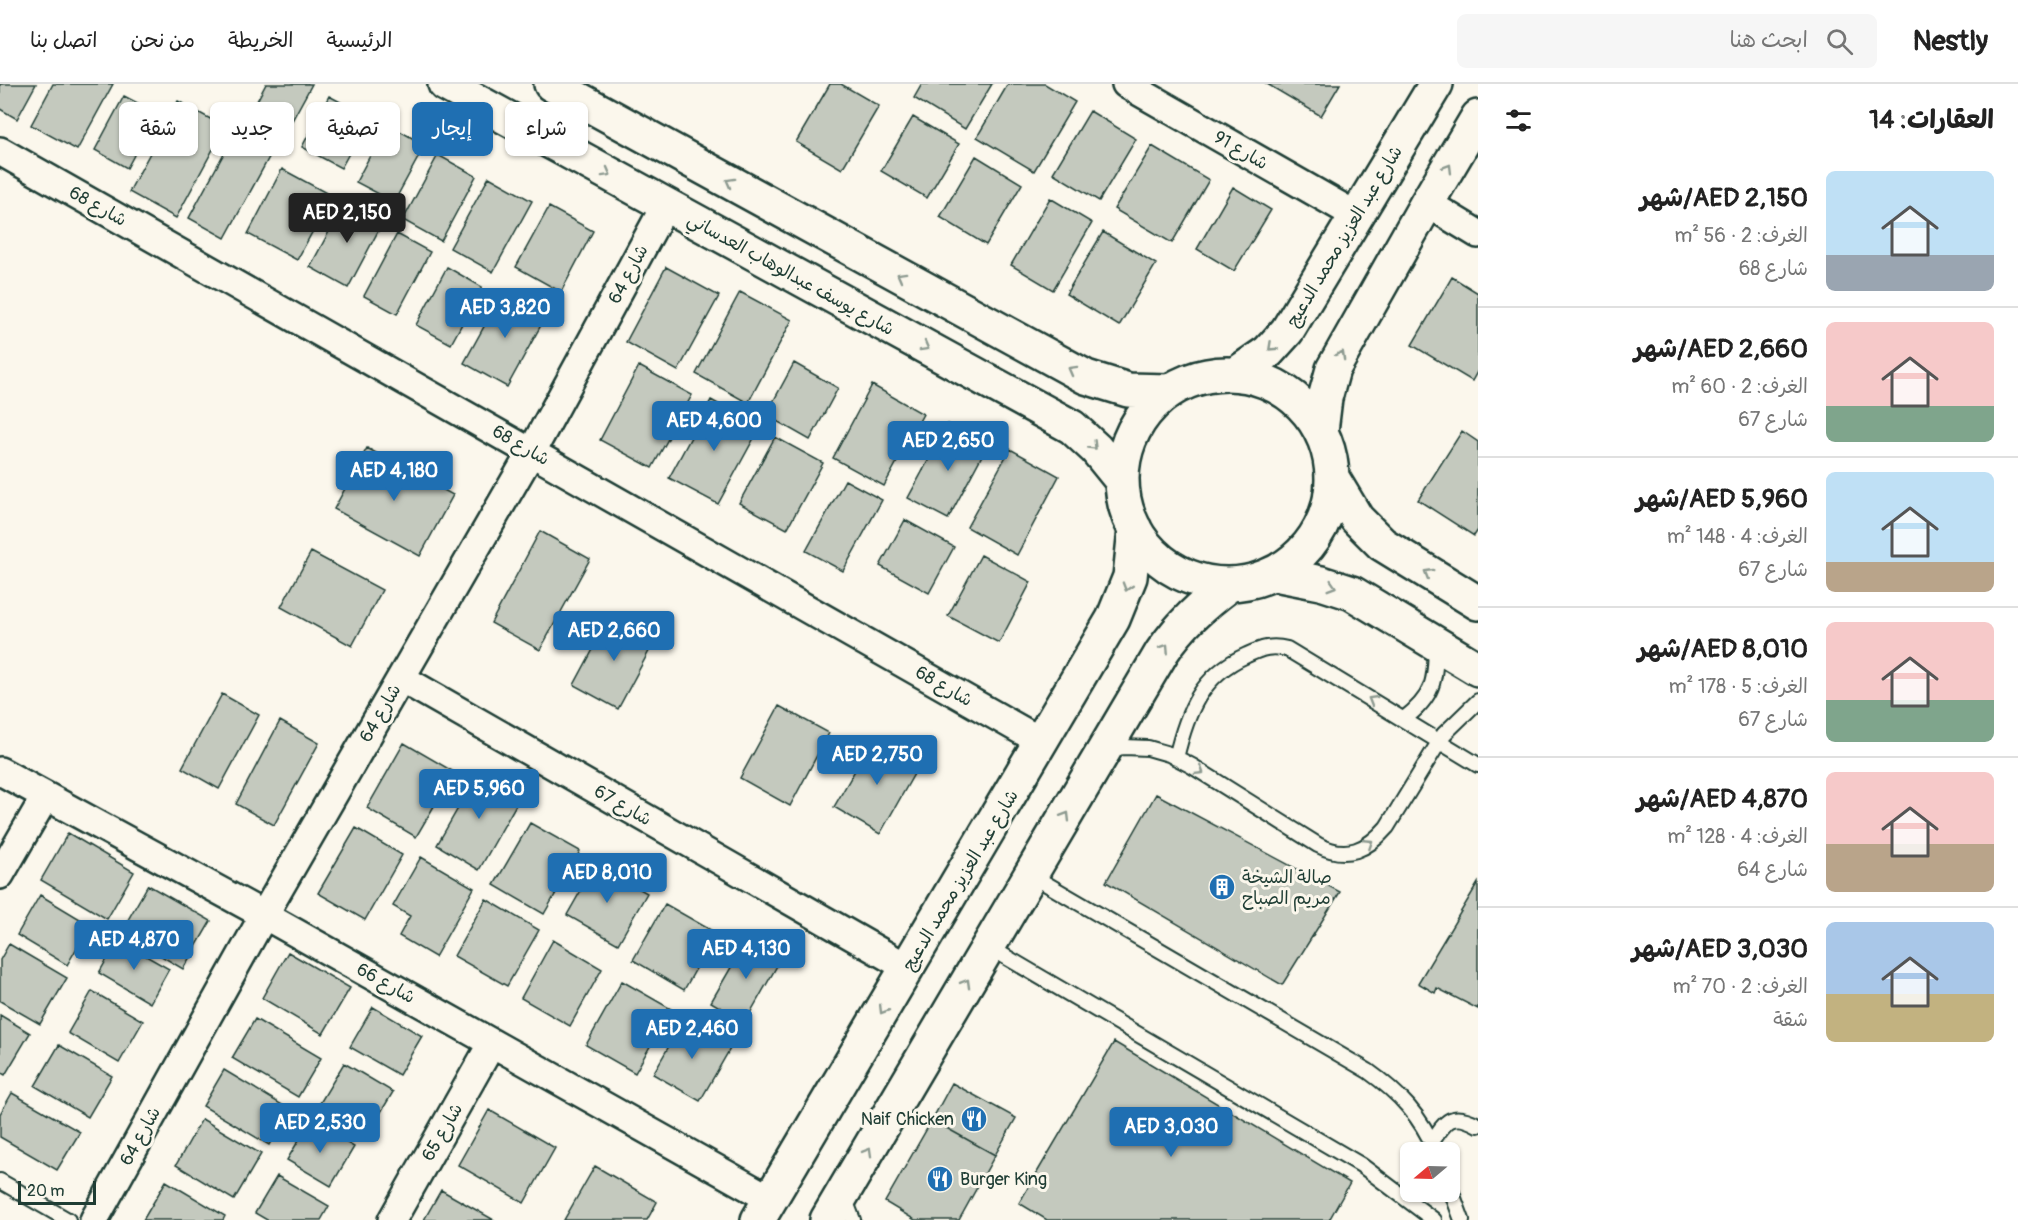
<!DOCTYPE html>
<html lang="ar">
<meta charset="utf-8">
<style>
body{margin:0;font-family:Pangolin,"Playpen Sans Arabic",sans-serif;background:#f6f6f6;color:#222;direction:rtl;height:100vh;display:flex;flex-direction:column;font-size:22px;white-space:nowrap}
*{box-sizing:border-box;margin:0}
p{font-size:20px;color:#767676}
.icon{flex:none;width:33px;height:33px;fill:none;stroke:currentColor;stroke-width:2;stroke-linecap:round;stroke-linejoin:round}
.map{position:relative;flex:1;overflow:hidden;direction:ltr}
.sheet{display:flex;flex-direction:column;background:#fff;width:540px}
.sheet>*{flex:none}
.top-card{position:absolute;left:18px;top:18px;width:570px;height:54px;direction:rtl;display:flex;gap:12px}
.needle{width:39px;rotate:251deg}
.buttons{position:absolute;left:1400px;top:1058px;display:grid;gap:12px}
.buttons a{display:grid;place-items:center;width:60px;height:60px;border-radius:9px;background:#fff;box-shadow:0 2px 4px #0004;font-size:30px}
.scale{position:absolute;left:18px;bottom:15px;width:78px;box-sizing:border-box;padding-left:6px;border:3px solid #1f3d34;border-top:0;font-size:16px;line-height:21px;white-space:nowrap;color:#1f3d34;-webkit-text-stroke:4px #fbf7ec;paint-order:stroke}
.price{position:absolute;translate:-50% -51px;padding:0 14px;border-radius:6px;background:#1f6fb2;color:#fff;font-size:20px;line-height:39px;filter:drop-shadow(0 2px 3px #0008)}
.price::after{content:'';position:absolute;left:50%;top:36px;width:18px;height:14px;margin-left:-9px;background:inherit;clip-path:polygon(0 0,100% 0,50% 100%)}
.price.on{background:#222;color:#fff}
ul{padding:0;list-style:none}
li{display:flex;align-items:center;gap:18px;height:150px;padding:0 24px}
li+li{border-top:2px solid #e0e0e0}
li span{display:grid;place-items:center;flex:none;width:168px;height:120px;border-radius:9px;color:#555}
li>.icon{margin-inline-start:auto}
span .icon{width:72px;height:72px;fill:#fffc;stroke-width:1}
li b{font-size:26px}
h2{display:flex;justify-content:space-between;align-items:center;height:72px;padding:0 24px;font-size:26px}
.pill{padding:0 21px;border-radius:9px;background:#fff;box-shadow:0 2px 4px #0004;font-size:21px;line-height:54px}
.pill.on{background:#1f6fb2;color:#fff}
header{display:flex;align-items:center;gap:36px;box-sizing:border-box;height:84px;padding:0 30px;background:#fff;border-bottom:2px solid #e0e0e0}
header strong{font-size:28px}
nav{display:flex;gap:33px;margin-inline-start:auto;font-size:21px}
.search{width:420px;height:54px;background:#f6f6f6;display:flex;align-items:center;gap:15px;box-sizing:border-box;padding:0 21px;border-radius:9px;color:#767676;font-size:22px}
main{display:flex;flex:1;min-height:0}
.map>svg:first-child{display:block}
.building{fill:#c4c9be;stroke:#1f3d34;stroke-width:1.5}
.lines{fill:none;stroke-linecap:round;stroke-linejoin:round}
.lane-casing{stroke:#1f3d34;stroke-width:18}
.street-casing{stroke:#1f3d34;stroke-width:32}
.secondary-casing{stroke:#1f3d34;stroke-width:38}
.lane{stroke:#fbf7ec;stroke-width:14}
.street{stroke:#fbf7ec;stroke-width:27}
.secondary{stroke:#fbf7ec;stroke-width:33}
.oneway{stroke:#8d9a90}
.labels{text-anchor:middle;stroke-width:6;stroke-linejoin:round;paint-order:stroke}
.street-label{font-size:18px;fill:#1f3d34;stroke:#fbf7ec}
.poi-label{font-size:18px;fill:#1f3d34;stroke:#fbf7ec;text-anchor:start}
</style>
<header>
<strong>Nestly</strong>
<div class="search"><svg class="icon" aria-label="search" viewBox="0 0 24 24"><circle cx="10" cy="10" r="6"/><path d="M15 15l6 6"/></svg>ابحث هنا</div>
<nav><a>الرئيسية</a><a>الخريطة</a><a>من نحن</a><a>اتصل بنا</a></nav>
</header>
<main>
<section class="sheet">
<h2>العقارات: 14<svg class="icon" aria-label="filters" viewBox="0 0 24 24"><path d="M4 7h16M4 17h16"/><circle cx="9" cy="7" r="2"/><circle cx="15" cy="17" r="2"/></svg></h2>
<ul>
<li><span style="background:linear-gradient(#bfe0f5 70%,#9aa5b1 0)"><svg class="icon" aria-label="home" viewBox="0 0 24 24"><path d="M3 11l9-7 9 7M6 9v11h12V9"/></svg></span><div><b>AED 2,150/شهر</b><p>الغرف: 2 · 56 m²</p><p>شارع 68</p></div></li>
<li><span style="background:linear-gradient(#f6c9c9 70%,#7fa58c 0)"><svg class="icon" aria-label="home" viewBox="0 0 24 24"><path d="M3 11l9-7 9 7M6 9v11h12V9"/></svg></span><div><b>AED 2,660/شهر</b><p>الغرف: 2 · 60 m²</p><p>شارع 67</p></div></li>
<li><span style="background:linear-gradient(#bfe0f5 75%,#b9a48a 0)"><svg class="icon" aria-label="home" viewBox="0 0 24 24"><path d="M3 11l9-7 9 7M6 9v11h12V9"/></svg></span><div><b>AED 5,960/شهر</b><p>الغرف: 4 · 148 m²</p><p>شارع 67</p></div></li>
<li><span style="background:linear-gradient(#f6c9c9 65%,#7fa58c 0)"><svg class="icon" aria-label="home" viewBox="0 0 24 24"><path d="M3 11l9-7 9 7M6 9v11h12V9"/></svg></span><div><b>AED 8,010/شهر</b><p>الغرف: 5 · 178 m²</p><p>شارع 67</p></div></li>
<li><span style="background:linear-gradient(#f6c9c9 60%,#b9a48a 0)"><svg class="icon" aria-label="home" viewBox="0 0 24 24"><path d="M3 11l9-7 9 7M6 9v11h12V9"/></svg></span><div><b>AED 4,870/شهر</b><p>الغرف: 4 · 128 m²</p><p>شارع 64</p></div></li>
<li><span style="background:linear-gradient(#a9c7e8 60%,#c2b280 0)"><svg class="icon" aria-label="home" viewBox="0 0 24 24"><path d="M3 11l9-7 9 7M6 9v11h12V9"/></svg></span><div><b>AED 3,030/شهر</b><p>الغرف: 2 · 70 m²</p><p>شقة</p></div></li>
</ul>
</section>
<div class="map">
<svg width="1478" height="1136" viewBox="0 0 1478 1136">
<rect width="100%" height="100%" fill="#fbf7ec"/>
<filter id="ink" filterUnits="userSpaceOnUse"><feTurbulence type="fractalNoise" baseFrequency=".0167" numOctaves="2"/><feDisplacementMap in="SourceGraphic" scale="12" xChannelSelector="R" yChannelSelector="G"/><feConvolveMatrix kernelMatrix="1 2 1 2 8 2 1 2 1" color-interpolation-filters="sRGB"/></filter>
<g filter="url(#ink)">
<path class="building" d="M0,0H36L17,35L0,25Z
M53,0H113L77,66L31,41Z
M266,0H312L283,53L248,34Z
M830,0H841L879,22L842,85L796,58Z
M922,0H992L965,45L914,14Z
M1008,0H1045L1075,18L1034,87L977,53Z
M1267,0H1340L1321,32Z
M124,12L157,29L127,84L95,66Z
M329,12L369,33L341,84L302,63Z
M178,17L225,43L176,134L129,108Z
M1090,27L1136,55L1099,117L1053,89Z
M913,33L959,60L927,114L881,87Z
M387,40L425,61L394,118L356,98Z
M236,47L273,66L225,154L189,134Z
M1152,62L1209,96L1172,159L1114,125Z
M438,71L476,92L441,157L403,136Z
M976,72L1022,100L986,161L940,133Z
M282,85L332,112L297,176L248,150Z
M489,93L532,117L493,188L450,164Z
M1233,103L1271,126L1234,187L1197,165Z
M1050,114L1092,139L1053,206L1011,181Z
M346,116L384,136L348,204L310,183Z
M549,123L593,147L561,208L516,183Z
M1103,148L1156,180L1119,242L1066,210Z
M397,150L430,168L397,230L364,212Z
M447,183L482,203L451,260L416,241Z
M666,183L719,212L678,287L626,258Z
M1452,193L1478,209V286L1472,297L1412,261Z
M503,208L546,232L507,303L464,279Z
M740,208L792,236L748,319L696,290Z
M794,279L838,304L810,356L766,331Z
M639,282L692,311L652,384L600,356Z
M872,301L923,330L884,402L833,374Z
M711,316L760,343L718,420L669,394Z
M948,340L987,362L948,435L908,414Z
M1462,347L1478,358V446L1474,452L1418,416Z
M775,353L823,379L787,445L739,419Z
M367,364L453,411L420,472L334,425Z
M1010,365L1059,392L1017,471L967,443Z
M845,396L882,416L843,487L806,467Z
M905,436L954,463L929,509L880,482Z
M540,447L590,475L540,566L491,539Z
M311,468L382,506L352,562L281,523Z
M981,471L1031,498L999,559L948,532Z
M611,532L655,556L618,625L574,601Z
M222,610L259,631L219,705L182,684Z
M779,622L829,649L790,722L740,694Z
M280,637L319,659L274,741L236,720Z
M873,655L919,681L880,750L834,723Z
M404,659L454,688L416,753L367,724Z
M480,686L522,710L479,786L437,761Z
M1156,710L1340,808L1282,901L1106,798Z
M530,739L580,767L544,830L494,801Z
M356,744L402,771L365,836L318,809Z
M68,749L134,788L107,835L41,796Z
M421,773L474,804L435,873L399,852L410,832L393,822Z
M596,780L647,809L618,860L567,831Z
M1478,799V925L1437,904L1435,909L1418,899Z
M148,801L211,837L183,885L121,848Z
M40,811L90,841L67,881L17,851Z
M486,815L539,846L507,902L454,872Z
M665,820L716,849L684,906L633,876Z
M748,854L782,873L745,938L711,918Z
M118,856L169,885L150,919L99,889Z
M553,856L602,885L570,942L521,914Z
M9,860L67,894L40,940L0,917V876Z
M288,868L350,904L323,950L262,914Z
M622,897L671,925L635,989L586,961Z
M92,907L143,937L119,979L68,949Z
M373,923L422,952L399,991L350,963Z
M0,931L30,949L5,991L0,988Z
M255,935L321,974L298,1013L232,974Z
M684,936L731,963L700,1017L653,990Z
M1114,958L1350,1099L1329,1136H1047L1019,1119Z
M59,961L112,992L88,1033L35,1002Z
M344,979L393,1008L369,1048L320,1019Z
M224,986L289,1025L269,1061L203,1022Z
M952,999L1016,1034L995,1071L932,1036Z
M12,1009L80,1048L57,1086L0,1053V1030Z
M489,1026L555,1064L524,1119L458,1081Z
M202,1035L261,1070L234,1116L176,1081Z
M932,1036L995,1071L959,1136H915L885,1118Z
M310,1037L354,1063L331,1102L287,1076Z
M595,1082L657,1118L647,1136H564Z
M277,1092L329,1122L321,1136H267L255,1129Z
M166,1097L225,1132L223,1136H143Z
M441,1106L494,1136H424Z"/>
<g class="lines">
<defs>
<path id="lane" d="M1404,635C1434,612 1435,597 1436,562
M1107,665L1125,663L1148,664L1169,670L1192,682L1318,761C1347,776 1367,766 1387,743L1444,650L1478,617
M1176,674C1187,628 1201,591 1247,571C1262,564 1272,561 1287,565L1478,681
M1031,791L1368,987C1399,1009 1421,1032 1436,1068
M989,863L1361,1081L1434,1136
M1432,1058C1446,1036 1452,1027 1478,1041
M0,1097L68,1136
M1449,1101L1462,1136
M844,1113L853,1136"/>
<path id="street" d="M1126,0L1357,132
M0,67L1042,658
M1427,119L1478,150
M401,594L908,884
M0,687L264,831L770,1115
M0,791L45,713
M94,1136L264,831L532,367L665,122
M392,1136L492,959"/>
<path id="secondary" d="M445,0L1072,343L1096,365L1122,397
M551,0L1086,293L1128,306L1169,307
M1236,290L1268,268L1287,247L1436,0
M1122 395a105 105 0 1 1 210 0a105 105 0 1 1-210 0Z
M1321,347L1325,314L1333,285L1427,119L1478,33
M1333,395L1357,435L1382,460L1478,519
M1275,490L1321,499L1352,509L1478,585
M758,1136L1113,535L1130,493L1135,445
M827,1136L1162,568C1181,540 1202,521 1229,501"/>
</defs>
<use href="#lane" class="lane-casing"/>
<use href="#street" class="street-casing"/>
<use href="#secondary" class="secondary-casing"/>
<use href="#lane" class="lane"/>
<use href="#street" class="street"/>
<use href="#secondary" class="secondary"/>
</g>
<defs><path id="oneway-chevron" d="M-2-3.5L2.5 0L-2 3.5" fill="none" stroke-width="1.6" stroke-linecap="round" stroke-linejoin="round" transform="scale(1.5)"/></defs>
<g class="oneway">
<use href="#oneway-chevron" transform="translate(1448 84) rotate(-59)"/>
<use href="#oneway-chevron" transform="translate(607 89) rotate(29)"/>
<use href="#oneway-chevron" transform="translate(730 98) rotate(-151)"/>
<use href="#oneway-chevron" transform="translate(901 192) rotate(-151)"/>
<use href="#oneway-chevron" transform="translate(925 263) rotate(29)"/>
<use href="#oneway-chevron" transform="translate(1272 263) rotate(137)"/>
<use href="#oneway-chevron" transform="translate(1341 271) rotate(-61)"/>
<use href="#oneway-chevron" transform="translate(1072 286) rotate(-151)"/>
<use href="#oneway-chevron" transform="translate(1093 362) rotate(45)"/>
<use href="#oneway-chevron" transform="translate(1428 489) rotate(-149)"/>
<use href="#oneway-chevron" transform="translate(1332 502) rotate(17)"/>
<use href="#oneway-chevron" transform="translate(1127 503) rotate(107)"/>
<use href="#oneway-chevron" transform="translate(1165 564) rotate(-57)"/>
<use href="#oneway-chevron" transform="translate(1372 616) rotate(-149)"/>
<use href="#oneway-chevron" transform="translate(1200 687) rotate(32)"/>
<use href="#oneway-chevron" transform="translate(1066 732) rotate(-59)"/>
<use href="#oneway-chevron" transform="translate(1369 759) rotate(-33)"/>
<use href="#oneway-chevron" transform="translate(966 899) rotate(-60)"/>
<use href="#oneway-chevron" transform="translate(883 926) rotate(121)"/>
<use href="#oneway-chevron" transform="translate(868 1068) rotate(-60)"/>
</g>
</g>
<defs>
<symbol id="building-disc" viewBox="-11 -11 22 22"><circle r="9.5" fill="#1f6fb2" stroke="#fbf7ec"/><path d="M-4-6H4V6H1V3H-1V6H-4ZM-2.5-4.3h1.7v1.8h-1.7ZM.8-4.3h1.7v1.8H.8ZM-2.5-1h1.7V.8h-1.7ZM.8-1h1.7V.8H.8Z" fill="#fff"/></symbol>
<symbol id="restaurant-disc" viewBox="-11 -11 22 22"><circle r="9.5" fill="#1f6fb2" stroke="#fbf7ec"/><path d="M-5-6h1v4h1v-4h1v4h1v-4h1v5L-1.5 .5V6h-2V.5L-5-1ZM5-6V6H3V1.5H1.5Q1.5-4 5-6Z" fill="#fff"/></symbol>
</defs>
<g fill-rule="evenodd">
<use href="#building-disc" x="1207" y="788" width="30" height="30"/>
<use href="#restaurant-disc" x="959" y="1020" width="30" height="30"/>
<use href="#restaurant-disc" x="925" y="1080" width="30" height="30"/>
</g>
<g class="labels">
<g class="street-label">
<text transform="translate(1241 66) rotate(30)" y="6">شارع 91</text>
<text transform="translate(98 122) rotate(29)" y="6">شارع 68</text>
<text transform="translate(1344 152) rotate(-59)" y="6">شارع عبد العزيز محمد الدعيج</text>
<text transform="translate(628 190) rotate(-62)" y="6">شارع 64</text>
<text transform="translate(791 190) rotate(29)" y="6">شارع يوسف عبدالوهاب العدساني</text>
<text transform="translate(521 361) rotate(30)" y="6">شارع 68</text>
<text transform="translate(944 602) rotate(30)" y="6">شارع 68</text>
<text transform="translate(380 629) rotate(-60)" y="6">شارع 64</text>
<text transform="translate(623 721) rotate(30)" y="6">شارع 67</text>
<text transform="translate(960 796) rotate(-59)" y="6">شارع عبد العزيز محمد الدعيج</text>
<text transform="translate(386 899) rotate(29)" y="6">شارع 66</text>
<text transform="translate(442 1048) rotate(-60)" y="6">شارع 65</text>
<text transform="translate(140 1052) rotate(-61)" y="6">شارع 64</text>
</g>
<g class="poi-label">
<text x="1242" y="799">صالة الشيخة<tspan x="1242" dy="21">مريم الصباح</tspan></text>
<text x="954" y="1041" text-anchor="end">Naif Chicken</text>
<text x="960" y="1101">Burger King</text>
</g>
</g>
</svg>
<div class="buttons">
<a><svg class="needle" viewBox="-14 -14 28 28"><path d="M0-13l5 13h-10z" fill="#e53935"/><path d="M0 13l5-13h-10z" fill="#767676"/></svg></a>
</div>
<div class="scale">20 m</div>
<b class="price on" style="left:347px;top:160px">AED 2,150</b>
<b class="price" style="left:505px;top:255px">AED 3,820</b>
<b class="price" style="left:714px;top:368px">AED 4,600</b>
<b class="price" style="left:948px;top:388px">AED 2,650</b>
<b class="price" style="left:394px;top:418px">AED 4,180</b>
<b class="price" style="left:614px;top:578px">AED 2,660</b>
<b class="price" style="left:877px;top:702px">AED 2,750</b>
<b class="price" style="left:479px;top:736px">AED 5,960</b>
<b class="price" style="left:607px;top:820px">AED 8,010</b>
<b class="price" style="left:134px;top:887px">AED 4,870</b>
<b class="price" style="left:746px;top:896px">AED 4,130</b>
<b class="price" style="left:692px;top:976px">AED 2,460</b>
<b class="price" style="left:320px;top:1070px">AED 2,530</b>
<b class="price" style="left:1171px;top:1074px">AED 3,030</b>
<div class="top-card">
<a class="pill">شراء</a>
<a class="pill on">إيجار</a>
<a class="pill">تصفية</a>
<a class="pill">جديد</a>
<a class="pill">شقة</a>
</div>
</div>
</main>
